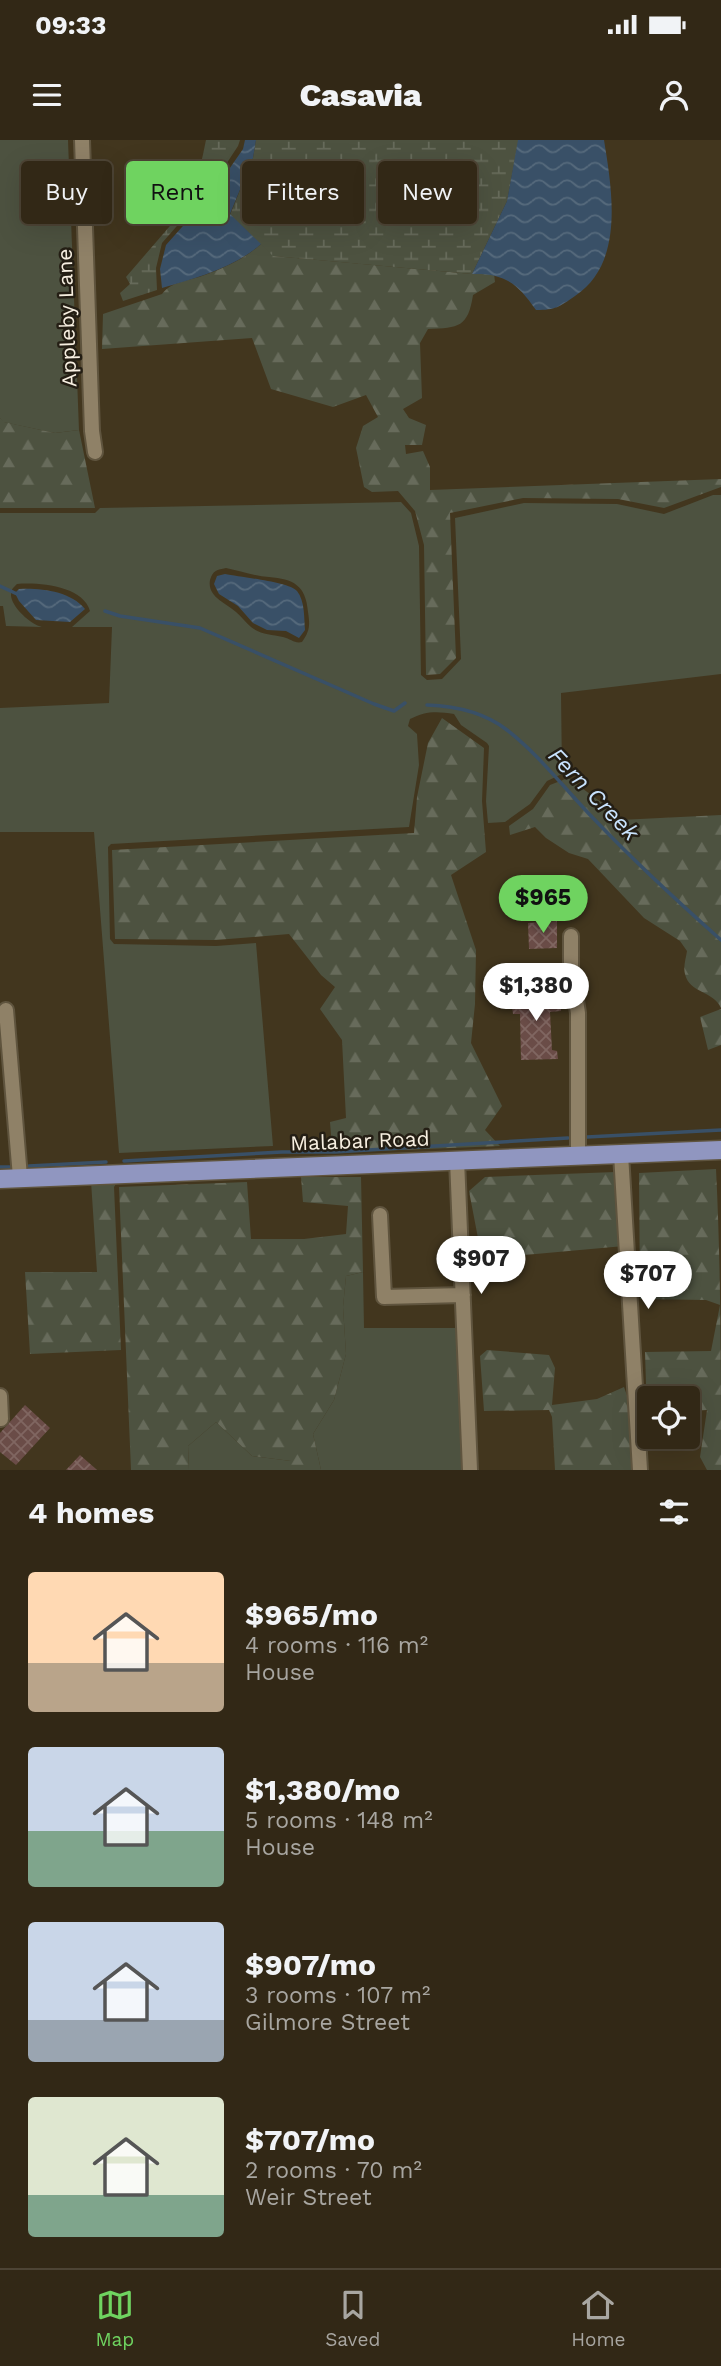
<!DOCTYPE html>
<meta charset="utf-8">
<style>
body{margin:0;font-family:"Work Sans",sans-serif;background:#3a301f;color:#f1f3f6;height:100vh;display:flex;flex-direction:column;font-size:26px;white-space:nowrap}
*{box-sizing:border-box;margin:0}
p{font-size:23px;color:#a8a6a1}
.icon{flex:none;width:38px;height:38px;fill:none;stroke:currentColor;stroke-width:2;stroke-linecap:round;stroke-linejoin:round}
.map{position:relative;height:1330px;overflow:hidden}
.side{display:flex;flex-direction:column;background:#322816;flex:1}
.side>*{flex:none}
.top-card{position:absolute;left:21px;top:21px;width:679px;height:63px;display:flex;gap:14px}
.fabs{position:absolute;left:637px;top:1246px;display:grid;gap:14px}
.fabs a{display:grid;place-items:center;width:63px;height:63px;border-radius:7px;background:#322816;box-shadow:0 7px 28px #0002,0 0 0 2px #4d4435;font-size:35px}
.price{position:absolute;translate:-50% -60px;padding:0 16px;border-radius:24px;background:#fff;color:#222;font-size:23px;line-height:46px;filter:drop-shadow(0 2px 4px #0008)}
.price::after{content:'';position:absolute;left:50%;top:42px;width:21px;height:16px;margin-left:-10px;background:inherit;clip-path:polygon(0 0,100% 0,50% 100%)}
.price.current{background:#6fd360;color:#111}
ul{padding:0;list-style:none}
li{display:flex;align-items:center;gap:21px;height:175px;padding:0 28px}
li span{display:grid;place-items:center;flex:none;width:196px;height:140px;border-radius:7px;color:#555}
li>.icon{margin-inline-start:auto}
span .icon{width:84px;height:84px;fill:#fffc;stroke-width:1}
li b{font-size:30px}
h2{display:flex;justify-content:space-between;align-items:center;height:84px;padding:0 28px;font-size:30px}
.tag{padding:0 24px;border-radius:7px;background:#322816;box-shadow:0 7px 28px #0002,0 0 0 2px #4d4435;font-size:24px;line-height:63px}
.tag.current{background:#6fd360;color:#111}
.status{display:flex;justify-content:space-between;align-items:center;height:49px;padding:0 35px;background:#322816;direction:ltr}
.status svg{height:19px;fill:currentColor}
header{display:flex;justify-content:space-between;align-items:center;height:91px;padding:0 28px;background:#322816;font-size:32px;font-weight:800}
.tab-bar{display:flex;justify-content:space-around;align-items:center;height:98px;border-top:2px solid #4d4435;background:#322816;font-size:19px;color:#a8a6a1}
.tab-bar a{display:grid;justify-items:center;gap:4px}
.tab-bar .current{color:#6fd360}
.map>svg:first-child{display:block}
.green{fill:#4d5240;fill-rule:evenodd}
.forest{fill:url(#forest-firs)}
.wetland{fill:url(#wetland-marsh)}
.water{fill:url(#water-waves)}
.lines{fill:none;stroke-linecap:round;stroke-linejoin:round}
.stream{stroke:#395067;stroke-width:3.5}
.building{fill:url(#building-cross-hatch)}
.minor-casing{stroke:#5f543e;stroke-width:18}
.major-casing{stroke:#5f543e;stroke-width:21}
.minor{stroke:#8f8167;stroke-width:14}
.major{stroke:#9096c0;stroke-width:18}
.labels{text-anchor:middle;stroke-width:5;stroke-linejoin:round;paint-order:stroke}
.street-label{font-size:21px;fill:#f7efe1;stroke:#241e14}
.water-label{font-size:23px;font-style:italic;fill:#c9e3fe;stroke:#241e14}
</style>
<div class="status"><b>09:33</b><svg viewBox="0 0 49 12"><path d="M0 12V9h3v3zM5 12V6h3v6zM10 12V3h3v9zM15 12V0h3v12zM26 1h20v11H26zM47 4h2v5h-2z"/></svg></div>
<header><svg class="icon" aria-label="menu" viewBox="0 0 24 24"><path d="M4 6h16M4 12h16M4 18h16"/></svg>Casavia<svg class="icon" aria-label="person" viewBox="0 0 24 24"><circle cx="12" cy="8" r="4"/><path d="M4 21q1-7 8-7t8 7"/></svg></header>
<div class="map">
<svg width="721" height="1330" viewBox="0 0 721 1330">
<defs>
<pattern id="forest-firs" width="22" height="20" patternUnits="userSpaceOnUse" patternTransform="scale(1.75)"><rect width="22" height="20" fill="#4d5240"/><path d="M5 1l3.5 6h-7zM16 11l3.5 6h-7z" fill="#676b5b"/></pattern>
<pattern id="wetland-marsh" width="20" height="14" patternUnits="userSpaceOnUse" patternTransform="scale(1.75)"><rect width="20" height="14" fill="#4d5240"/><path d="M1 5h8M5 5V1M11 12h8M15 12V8" fill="none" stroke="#676b5b"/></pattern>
<pattern id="water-waves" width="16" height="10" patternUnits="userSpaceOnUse" patternTransform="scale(1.75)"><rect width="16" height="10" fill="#395067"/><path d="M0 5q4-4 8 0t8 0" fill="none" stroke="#566a7c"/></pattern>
<pattern id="building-cross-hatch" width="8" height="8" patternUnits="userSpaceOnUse" patternTransform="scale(1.75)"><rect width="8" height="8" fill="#6a4c47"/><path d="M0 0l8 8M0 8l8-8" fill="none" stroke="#806661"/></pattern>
</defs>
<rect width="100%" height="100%" fill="#42361e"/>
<path class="green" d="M0,0H68L79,290L55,293L3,282L0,278Z
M713,355H721V534L561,553L562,634L547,641L530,664L505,682L488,683L486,661L489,606L487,603L461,585L454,574C437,571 425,571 410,579L408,586L417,594L419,625L409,687L111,704L108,707L110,799L114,804L216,806L256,803L273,1006L119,1013L94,692H0V568L109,563L112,487H72L90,471C83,446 39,442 17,444C14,447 11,449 11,454C10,466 31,485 42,487L6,486L3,466H0V373H95L100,368L401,362L411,373L419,406L421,535L427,540L442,539L461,519L455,378L524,363L617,364L664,374ZM226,428C240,431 255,436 269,437C293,439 306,445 308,472C310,485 310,491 302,502C295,504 291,499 283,497C271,494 261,495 251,487C246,483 241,476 236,472C226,463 207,457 210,440C213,430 217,430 226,428Z
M363,1132L364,1188H460L466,1330H321L313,1294L334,1260L346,1214L343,1167L346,1136Z
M216,1282L252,1316L291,1321V1330H189L188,1306Z"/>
<path class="forest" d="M261,104L274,116L472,134H494L495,142L473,155C468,187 459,188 428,189L420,203L422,258L403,269L409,278L426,285L422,305H405L406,314L423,311L430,327V350L721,339V347L664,368L618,359L523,358L450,373L456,518L440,534L426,535L424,405L415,371L398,351L372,352L364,347L356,308L363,286L378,277L366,255L333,267L271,249L252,198L102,209L103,174L162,154C171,142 187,141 202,136C222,129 245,119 261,104Z
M0,278L4,282L55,293L79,290L95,368H0Z
M442,578L484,608L482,661L486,712L451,735L476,810L475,864L471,903L502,966L485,990L500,1006L375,1011L332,1007L330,982L346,978L342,900L320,869L335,847L321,835L289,794L216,800L115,799L112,710L414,693L417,657L428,603Z
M568,638L605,665L620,680L721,675V868C714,851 689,853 685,834C683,827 686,818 687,811L680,801L644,778L588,719L569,713L546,698L535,687L510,695L509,686L533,669L550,645Z
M721,869V905L708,910L700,877Z
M716,1029C721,1129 721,1230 721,1330H707L700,1317L707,1270L688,1271V1258H649V1274L647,1275L645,1212L711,1211L720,1165L706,1160L640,1159L639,1033Z
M616,1032L624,1106L482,1119L469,1051L485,1037Z
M301,1037H361L363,1132L346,1136L343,1167L346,1214L334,1260L313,1294L321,1330H291V1321L252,1316L216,1282L188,1306L189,1330H131L119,1047L247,1042L251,1099H304L346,1094L348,1066L303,1062Z
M91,1041L117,1042L114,1047L121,1210L30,1214L25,1132H97Z
M487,1210L549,1215L555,1228L552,1265L597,1259L624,1247L631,1267L634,1330H555L552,1277L549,1270L484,1271L480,1216Z"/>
<path class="wetland" d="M206,0H240L238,6L211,47L162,103L156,128L157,150L123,161L120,153L130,144L126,137L194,58Z
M256,0H518V3L507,61L472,134L273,116L230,75L253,18Z"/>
<path class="water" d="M245,0H256L253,18L230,74L261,104C234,128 196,138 162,148L160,129L166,105L214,51L243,9Z
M518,0H604C612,50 625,123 575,156C559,167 556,170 536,170C518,144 505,133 472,134L507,61Z
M225,434C240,437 289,442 297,451C305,461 304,478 305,490L299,498L286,491L267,490L253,483L238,466L219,454L214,444L217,436Z
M19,449C41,448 70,451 85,469L70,482L36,480L19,461L15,453Z"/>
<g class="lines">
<path class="stream" d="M0,446L17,454
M105,471L120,476L200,488L374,564L394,571L405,563
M427,565C455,566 484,572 507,590C539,615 565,649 593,678C634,721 677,761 721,800
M587,997L721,990
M124,1021L282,1012H335L568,998
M29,1026L106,1022
M0,1027H10"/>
</g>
<path class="building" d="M557,781V808L529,809L528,783Z
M559,850L561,871L550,872L552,910L557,911L558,919L521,920L520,874H513L510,853Z
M25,1265L50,1288L16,1325L0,1312V1293Z
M80,1315L97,1330H66Z"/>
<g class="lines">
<defs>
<path id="minor" d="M82,0L92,291L95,312
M571,796V829L578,873V1015
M6,870L20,1037
M621,1014L640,1330
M457,1020L470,1330
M380,1075L384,1157L463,1155
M0,1256L1,1279"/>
<path id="major" d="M0,1039L721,1010"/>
</defs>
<use href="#minor" class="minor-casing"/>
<use href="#major" class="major-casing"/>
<use href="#minor" class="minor"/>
<use href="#major" class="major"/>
</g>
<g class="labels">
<g class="street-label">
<text transform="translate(67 178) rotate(-92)" y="7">Appleby Lane</text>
<text transform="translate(360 1001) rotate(-2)" y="7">Malabar Road</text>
</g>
<g class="water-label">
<text transform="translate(594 654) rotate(46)" y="8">Fern Creek</text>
</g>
</g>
</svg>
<div class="fabs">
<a><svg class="icon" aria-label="locate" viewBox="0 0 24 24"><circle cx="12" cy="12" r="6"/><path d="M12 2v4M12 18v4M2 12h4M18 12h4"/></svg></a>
</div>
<b class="price current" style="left:543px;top:795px">$965</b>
<b class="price" style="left:536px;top:883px">$1,380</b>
<b class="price" style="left:481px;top:1156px">$907</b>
<b class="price" style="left:648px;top:1171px">$707</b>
<div class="top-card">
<a class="tag">Buy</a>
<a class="tag current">Rent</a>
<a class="tag">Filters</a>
<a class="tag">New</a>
</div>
</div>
<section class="side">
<h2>4 homes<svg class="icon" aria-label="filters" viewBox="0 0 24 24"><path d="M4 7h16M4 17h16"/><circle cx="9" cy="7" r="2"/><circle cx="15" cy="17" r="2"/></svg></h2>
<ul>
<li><span style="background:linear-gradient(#ffd9b3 65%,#b9a48a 0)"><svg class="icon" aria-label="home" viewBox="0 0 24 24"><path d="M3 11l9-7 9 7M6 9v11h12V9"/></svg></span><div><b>$965/mo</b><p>4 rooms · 116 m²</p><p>House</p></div></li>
<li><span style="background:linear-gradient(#c9d6e8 60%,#7fa58c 0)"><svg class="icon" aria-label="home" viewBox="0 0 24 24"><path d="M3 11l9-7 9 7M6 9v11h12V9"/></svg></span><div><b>$1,380/mo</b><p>5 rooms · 148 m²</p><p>House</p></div></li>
<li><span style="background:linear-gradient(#c9d6e8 70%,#9aa5b1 0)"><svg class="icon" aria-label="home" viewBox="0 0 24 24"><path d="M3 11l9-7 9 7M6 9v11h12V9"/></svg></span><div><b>$907/mo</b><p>3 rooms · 107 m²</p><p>Gilmore Street</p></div></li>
<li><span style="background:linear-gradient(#dfe7d0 70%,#7fa58c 0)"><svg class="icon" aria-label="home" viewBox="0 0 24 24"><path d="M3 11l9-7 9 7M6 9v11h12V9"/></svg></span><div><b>$707/mo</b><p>2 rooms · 70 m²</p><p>Weir Street</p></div></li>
</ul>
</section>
<nav class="tab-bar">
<a class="current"><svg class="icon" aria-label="map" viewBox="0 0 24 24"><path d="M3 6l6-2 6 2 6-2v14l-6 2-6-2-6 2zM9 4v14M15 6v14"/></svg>Map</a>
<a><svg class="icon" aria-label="saved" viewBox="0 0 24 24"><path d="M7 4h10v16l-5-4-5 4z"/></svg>Saved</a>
<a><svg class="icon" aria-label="home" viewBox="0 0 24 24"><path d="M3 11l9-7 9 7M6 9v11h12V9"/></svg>Home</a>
</nav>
